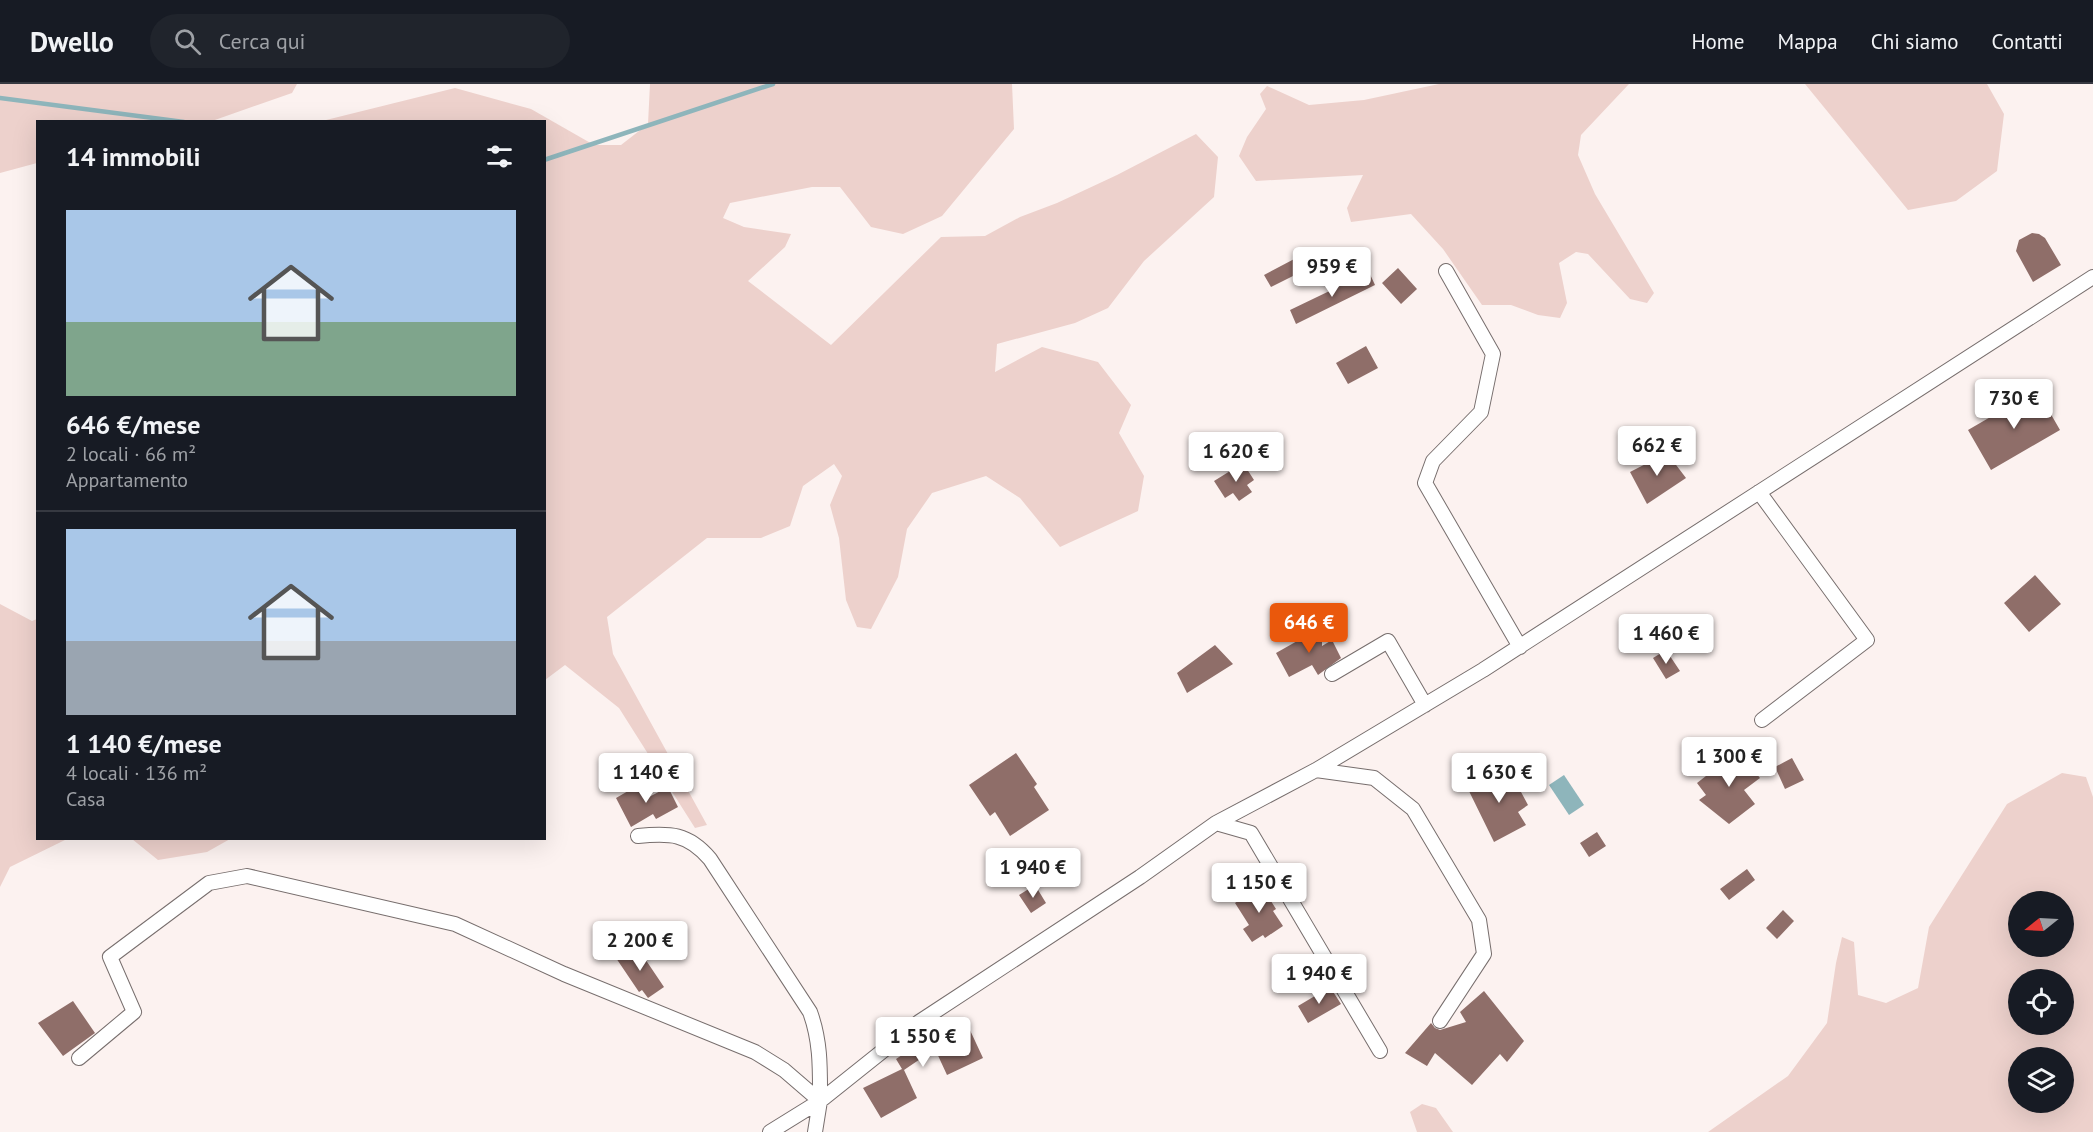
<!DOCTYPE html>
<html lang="it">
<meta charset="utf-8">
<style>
body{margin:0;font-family:"PT Sans",sans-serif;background:#20242c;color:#f1f3f6;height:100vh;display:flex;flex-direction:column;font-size:22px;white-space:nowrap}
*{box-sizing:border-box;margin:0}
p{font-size:20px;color:#9ea1a6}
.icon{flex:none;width:33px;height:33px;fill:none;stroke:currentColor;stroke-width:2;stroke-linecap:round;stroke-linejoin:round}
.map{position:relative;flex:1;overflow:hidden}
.details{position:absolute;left:36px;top:36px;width:510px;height:720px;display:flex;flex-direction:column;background:#171b24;border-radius:0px;box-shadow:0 6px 24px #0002}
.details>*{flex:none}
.needle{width:39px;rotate:252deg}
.buttons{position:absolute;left:2008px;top:807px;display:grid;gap:12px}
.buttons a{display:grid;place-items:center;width:66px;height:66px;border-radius:50%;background:#171b24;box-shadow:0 6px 24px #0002;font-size:30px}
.price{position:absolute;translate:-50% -51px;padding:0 14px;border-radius:6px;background:#fff;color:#222;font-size:20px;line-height:39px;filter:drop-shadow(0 2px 3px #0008)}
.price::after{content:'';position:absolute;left:50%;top:36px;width:18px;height:14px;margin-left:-9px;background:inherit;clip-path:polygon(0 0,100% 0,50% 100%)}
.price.current{background:#ea580c;color:#fff}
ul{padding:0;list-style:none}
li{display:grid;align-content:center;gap:12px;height:318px;padding:0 30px}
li+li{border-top:2px solid #363941}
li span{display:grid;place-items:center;height:186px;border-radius:0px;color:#555}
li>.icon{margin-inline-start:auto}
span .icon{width:108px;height:108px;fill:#fffc;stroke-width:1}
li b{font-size:26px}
h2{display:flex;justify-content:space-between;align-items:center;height:72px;padding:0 30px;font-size:26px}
header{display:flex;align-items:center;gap:36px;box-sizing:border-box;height:84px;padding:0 30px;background:#171b24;border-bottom:2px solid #363941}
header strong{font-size:28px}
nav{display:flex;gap:33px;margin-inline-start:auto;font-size:21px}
.search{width:420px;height:54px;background:#20242c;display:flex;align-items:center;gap:15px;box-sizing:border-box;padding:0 21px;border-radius:33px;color:#9ea1a6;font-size:22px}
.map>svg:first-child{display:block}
.green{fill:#edd1cc;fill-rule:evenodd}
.water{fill:#8eb5bb}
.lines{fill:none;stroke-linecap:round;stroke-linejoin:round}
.stream{stroke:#8eb5bb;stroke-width:4.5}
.building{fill:#8f6e69}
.minor-casing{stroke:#776e6d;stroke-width:16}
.minor{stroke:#fff;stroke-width:14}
</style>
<header>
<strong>Dwello</strong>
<div class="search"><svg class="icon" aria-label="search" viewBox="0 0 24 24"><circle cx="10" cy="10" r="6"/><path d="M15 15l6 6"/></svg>Cerca qui</div>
<nav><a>Home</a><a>Mappa</a><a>Chi siamo</a><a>Contatti</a></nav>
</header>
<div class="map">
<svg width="2093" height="1048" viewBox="0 0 2093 1048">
<rect width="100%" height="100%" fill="#fcf2f0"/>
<path class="green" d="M0,0H297L292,9L212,37L38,38L37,79L0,89Z
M650,0H1012L1014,45L942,132L903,150L871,143L840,103H812L730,119L723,134L744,143L791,150L785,163L748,197L831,261L941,153L985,152L1020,133L1057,119L1117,91L1196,50L1218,73L1214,113L1144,177L1108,224L1075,239L997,260L995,288L1042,263L1098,278L1131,321L1119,349L1144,392L1138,427L1060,463L1020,414L986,392L932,409L907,445L898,493L871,545L857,543L846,516L839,454L830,421L842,392L834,380L803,402L790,442L761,454H707L607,533L613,570L707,741L695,744L619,624L565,581L545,596L544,38L322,37L455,4L531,25L594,61H621L648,40Z
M1439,0H1629L1581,51L1578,71L1595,110L1654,209L1647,219L1630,215L1588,170L1576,168L1559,179L1567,219L1560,234L1538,231L1511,221H1482L1443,165L1411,130L1351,138L1347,124L1363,91L1256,97L1239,72L1247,53L1266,25L1260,10L1267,2L1309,21L1364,16Z
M1805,0H1987L2004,30L1997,87L1956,117L1908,126Z
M0,520L32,537L37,535L38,754L67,755L10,783L0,803Z
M2062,689L2086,693L2093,713V1048H1708L1788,992L1827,939L1836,879L1842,853L1854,858L1858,911L1886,919L1918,904L1929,843L2007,720ZM2019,818H2064V862H2019ZM2019,896H2064V940H2019ZM2019,974H2064V1018H2019Z
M132,755H230L207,768L158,776Z
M1422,1020L1436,1024L1453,1048H1417L1410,1028Z"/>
<path class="water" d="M1564,691L1584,721L1569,731L1549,701Z"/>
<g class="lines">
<path class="stream" d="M0,14L184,38
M544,76L773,0"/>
</g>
<path class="building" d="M2032,149L2039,150L2045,154L2061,181L2033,198L2016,167L2019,156Z
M1298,173L1305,186L1271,203L1264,191Z
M1398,184L1417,205L1401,220L1382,199Z
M1369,188L1375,201L1296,240L1290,226Z
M1366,262L1378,284L1348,300L1336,279Z
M2037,306L2060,346L1991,386L1968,346Z
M1667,369L1686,394L1647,420L1630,388Z
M1243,379L1254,396L1247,401L1252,408L1239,417L1233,409L1225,414L1214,397Z
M2035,491L2061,520L2029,548L2004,519Z
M1322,543V562L1332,556L1341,574L1318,591L1312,581L1289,593L1276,569Z
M1215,561L1233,580L1187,609L1177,589Z
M1666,566L1680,587L1666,595L1653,574Z
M1738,667L1760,694L1744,706L1755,720L1729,740L1699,716L1706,711L1697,699Z
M1016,669L1037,700L1034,703L1049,726L1010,752L995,728L990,732L969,701Z
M1792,674L1804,696L1785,705L1775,683Z
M1508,684L1528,721L1518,728L1526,741L1494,758L1467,703Z
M642,699L649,713L668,703L678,723L656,735L653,730L631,743L616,714Z
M1597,748L1606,762L1589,773L1580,759Z
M1747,785L1755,796L1729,816L1720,805Z
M1035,801L1046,819L1031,829L1019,811Z
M1261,801L1276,825L1273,827L1283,842L1265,854L1263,851L1252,858L1243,845L1249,841L1235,819Z
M1783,826L1794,837L1777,855L1766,844Z
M635,860L664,903L648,914L642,906L639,908L616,874Z
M1330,903L1341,920L1308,939L1298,922Z
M1484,907L1524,957L1507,978L1500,970L1472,1001L1435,969L1427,982L1405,969L1431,939L1435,944L1440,946L1466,938L1460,928Z
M73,917L95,949L63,972L38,939Z
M955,943L959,949L969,944L983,974L947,991L935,965L904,986L917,1014L881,1034L863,1004L902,985L896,975L905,969L904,967Z"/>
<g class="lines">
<defs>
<path id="minor" d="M1446,187L1493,270L1481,328L1433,377L1425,399L1520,563
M1759,408L1867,556L1762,636
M1332,590L1388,557L1425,621
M1316,686L1374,694L1413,725L1479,836L1484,870L1440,937
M1216,739L1316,686L1483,586L2093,193
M638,752C670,749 688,749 710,775L810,928C821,958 820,986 820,1017
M79,974L134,928L110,873L209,799L247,792L455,840L564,890L755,968L784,986L820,1017
M770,1048L820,1017
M815,1048L820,1017L919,938L1140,793L1216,739L1251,749L1380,967"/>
</defs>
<use href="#minor" class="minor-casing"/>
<use href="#minor" class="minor"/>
</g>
</svg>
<div class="buttons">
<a><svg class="needle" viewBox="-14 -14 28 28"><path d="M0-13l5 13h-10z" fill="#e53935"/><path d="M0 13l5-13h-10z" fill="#9ea1a6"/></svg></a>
<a><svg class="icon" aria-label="locate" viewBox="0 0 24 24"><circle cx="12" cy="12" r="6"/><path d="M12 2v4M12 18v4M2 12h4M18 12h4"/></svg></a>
<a><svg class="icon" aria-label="layers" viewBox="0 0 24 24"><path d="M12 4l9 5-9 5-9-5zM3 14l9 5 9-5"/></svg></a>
</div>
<b class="price" style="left:1332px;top:214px">959 €</b>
<b class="price" style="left:2014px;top:346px">730 €</b>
<b class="price" style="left:1657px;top:393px">662 €</b>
<b class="price" style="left:1236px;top:399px">1 620 €</b>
<b class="price current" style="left:1309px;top:570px">646 €</b>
<b class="price" style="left:1666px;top:581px">1 460 €</b>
<b class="price" style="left:1729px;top:704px">1 300 €</b>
<b class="price" style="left:646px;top:720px">1 140 €</b>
<b class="price" style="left:1499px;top:720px">1 630 €</b>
<b class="price" style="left:1033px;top:815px">1 940 €</b>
<b class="price" style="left:1259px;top:830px">1 150 €</b>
<b class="price" style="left:640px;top:888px">2 200 €</b>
<b class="price" style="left:1319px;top:921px">1 940 €</b>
<b class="price" style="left:923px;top:984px">1 550 €</b>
<section class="details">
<h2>14 immobili<svg class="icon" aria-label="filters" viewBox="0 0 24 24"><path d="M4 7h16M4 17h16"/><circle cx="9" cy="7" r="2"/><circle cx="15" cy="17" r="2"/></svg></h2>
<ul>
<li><span style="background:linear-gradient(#a9c7e8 60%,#7fa58c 0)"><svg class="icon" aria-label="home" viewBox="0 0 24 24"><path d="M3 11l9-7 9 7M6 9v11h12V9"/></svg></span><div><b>646 €/mese</b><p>2 locali · 66 m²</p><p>Appartamento</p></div></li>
<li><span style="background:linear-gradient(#a9c7e8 60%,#9aa5b1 0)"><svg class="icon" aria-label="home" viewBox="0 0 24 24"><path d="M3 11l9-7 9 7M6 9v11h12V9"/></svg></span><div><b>1 140 €/mese</b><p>4 locali · 136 m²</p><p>Casa</p></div></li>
</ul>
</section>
</div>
